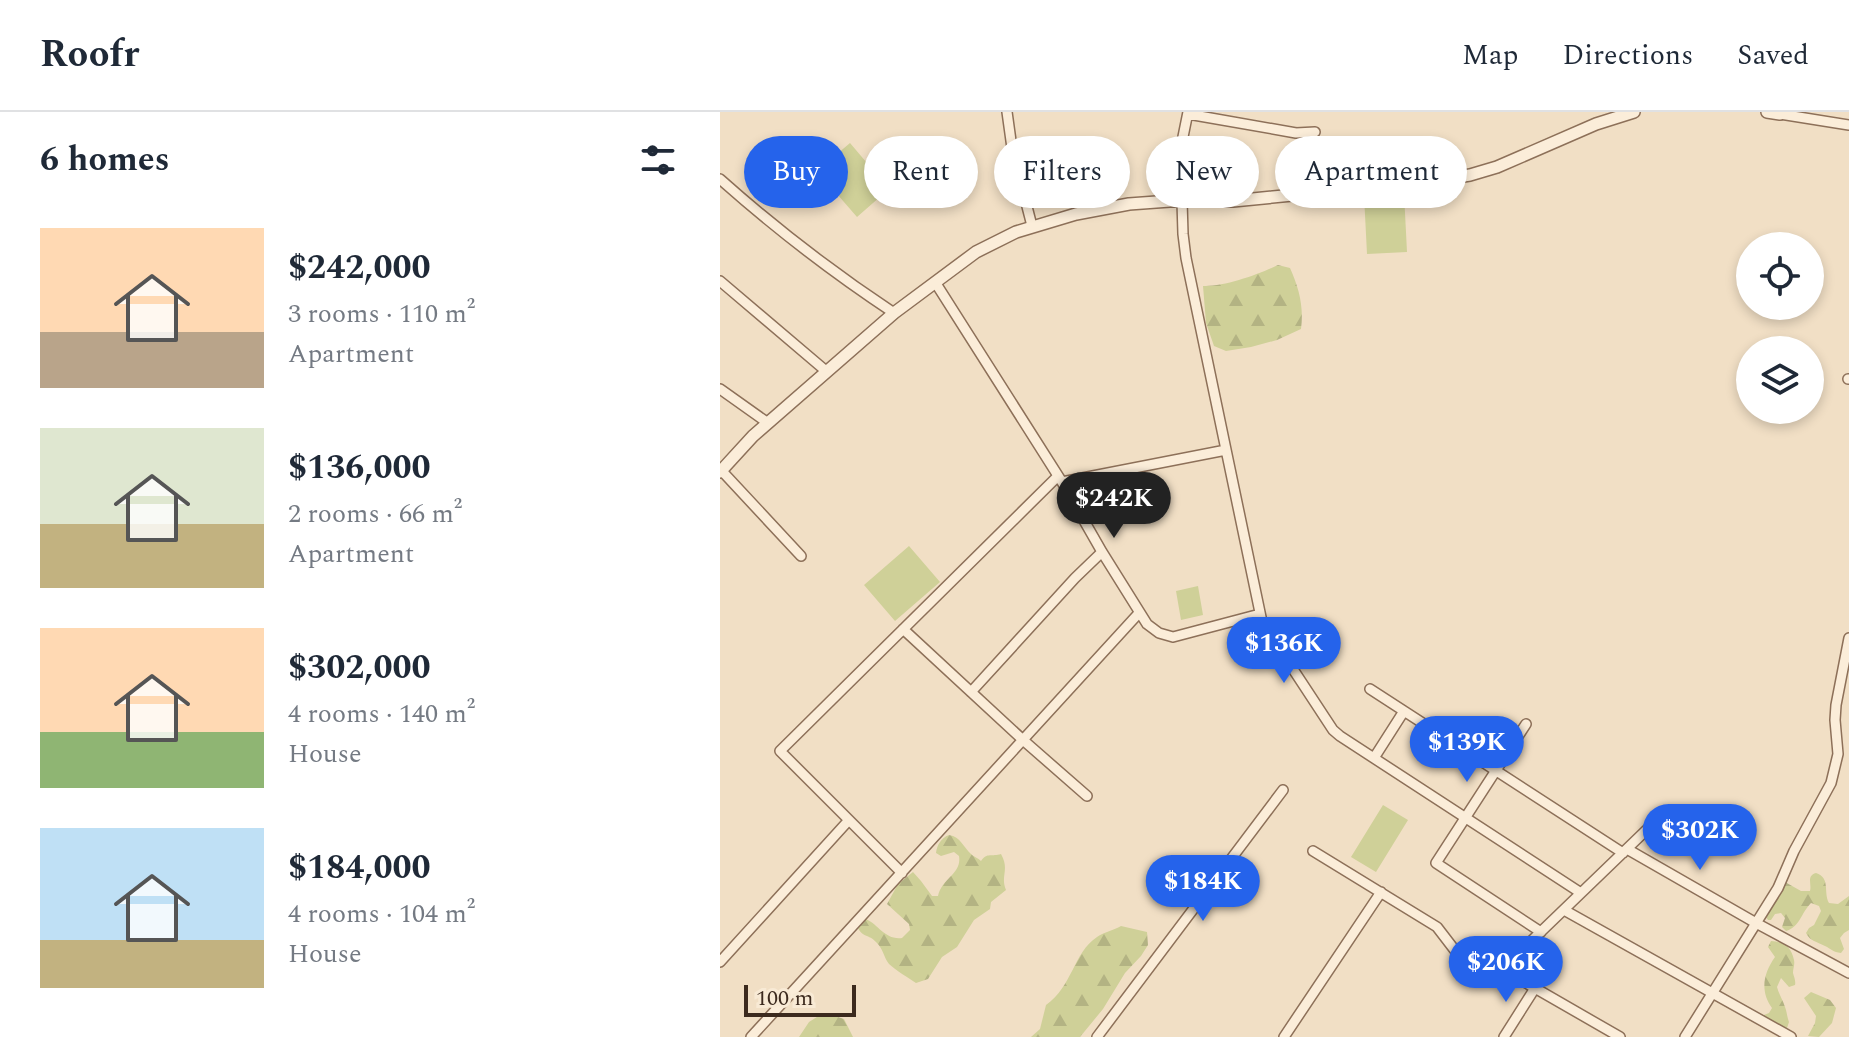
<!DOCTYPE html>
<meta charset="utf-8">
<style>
body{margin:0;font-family:Spectral,serif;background:#f6f6f7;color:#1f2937;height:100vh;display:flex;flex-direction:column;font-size:30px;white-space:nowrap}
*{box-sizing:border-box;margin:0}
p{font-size:26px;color:#747a83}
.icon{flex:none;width:44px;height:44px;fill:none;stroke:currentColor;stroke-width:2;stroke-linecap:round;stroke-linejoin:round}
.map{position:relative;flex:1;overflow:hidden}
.panel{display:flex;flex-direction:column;background:#fff;width:720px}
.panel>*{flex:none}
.hud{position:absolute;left:24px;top:24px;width:760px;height:72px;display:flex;gap:16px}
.tools{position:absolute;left:1016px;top:120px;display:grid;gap:16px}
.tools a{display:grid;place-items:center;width:88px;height:88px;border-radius:50%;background:#fff;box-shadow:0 4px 12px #0003;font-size:40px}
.scale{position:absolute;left:24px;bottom:20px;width:112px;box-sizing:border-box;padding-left:8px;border:4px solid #3c2a1e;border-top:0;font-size:22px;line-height:28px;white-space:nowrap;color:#3c2a1e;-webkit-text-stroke:6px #f8ead5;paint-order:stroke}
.price{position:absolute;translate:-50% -68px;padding:0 18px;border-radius:28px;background:#2563eb;color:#fff;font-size:26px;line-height:52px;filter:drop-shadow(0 2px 4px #0008)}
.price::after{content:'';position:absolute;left:50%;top:48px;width:24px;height:18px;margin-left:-12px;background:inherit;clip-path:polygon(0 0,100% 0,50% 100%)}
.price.current{background:#222;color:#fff}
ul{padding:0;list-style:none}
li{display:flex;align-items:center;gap:24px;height:200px;padding:0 40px}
li span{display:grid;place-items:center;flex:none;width:224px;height:160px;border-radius:0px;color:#555}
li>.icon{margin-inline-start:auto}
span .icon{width:96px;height:96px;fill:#fffc;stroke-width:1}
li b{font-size:34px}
h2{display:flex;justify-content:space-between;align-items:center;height:96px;padding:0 40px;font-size:34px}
.tag{padding:0 28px;border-radius:36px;background:#fff;box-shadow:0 4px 12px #0003;font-size:28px;line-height:72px}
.tag.current{background:#2563eb;color:#fff}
header{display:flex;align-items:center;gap:48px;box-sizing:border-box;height:112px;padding:0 40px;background:#fff;border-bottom:2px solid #e0e1e3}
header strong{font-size:38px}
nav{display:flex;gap:44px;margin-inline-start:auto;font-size:28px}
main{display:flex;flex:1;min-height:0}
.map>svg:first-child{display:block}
.forest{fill:url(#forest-firs)}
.pitch{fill:#cfd098}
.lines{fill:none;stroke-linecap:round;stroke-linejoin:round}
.minor-casing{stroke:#8d7059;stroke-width:12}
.tertiary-casing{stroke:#8d7059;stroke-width:14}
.minor{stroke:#fbedd9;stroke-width:9}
.tertiary{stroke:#fbedd9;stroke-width:11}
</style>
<header>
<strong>Roofr</strong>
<nav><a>Map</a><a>Directions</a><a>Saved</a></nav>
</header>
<main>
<section class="panel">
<h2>6 homes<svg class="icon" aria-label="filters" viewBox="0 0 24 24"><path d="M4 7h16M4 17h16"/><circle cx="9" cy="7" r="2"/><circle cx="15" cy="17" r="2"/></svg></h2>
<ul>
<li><span style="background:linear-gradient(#ffd9b3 65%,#b9a48a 0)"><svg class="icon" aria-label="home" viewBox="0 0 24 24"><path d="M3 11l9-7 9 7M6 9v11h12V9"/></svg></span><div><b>$242,000</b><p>3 rooms · 110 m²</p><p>Apartment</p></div></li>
<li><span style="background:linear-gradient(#dfe7d0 60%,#c2b280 0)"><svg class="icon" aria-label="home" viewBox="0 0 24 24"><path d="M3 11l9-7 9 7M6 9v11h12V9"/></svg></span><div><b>$136,000</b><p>2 rooms · 66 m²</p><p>Apartment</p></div></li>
<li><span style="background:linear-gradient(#ffd9b3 65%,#8fb573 0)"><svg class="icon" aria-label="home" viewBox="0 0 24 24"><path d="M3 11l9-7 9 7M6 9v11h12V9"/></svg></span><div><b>$302,000</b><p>4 rooms · 140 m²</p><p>House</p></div></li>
<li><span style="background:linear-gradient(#bfe0f5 70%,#c2b280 0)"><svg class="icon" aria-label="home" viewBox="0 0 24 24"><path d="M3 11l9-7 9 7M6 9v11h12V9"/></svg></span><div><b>$184,000</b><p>4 rooms · 104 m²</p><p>House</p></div></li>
</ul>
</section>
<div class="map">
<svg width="1129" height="925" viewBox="0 0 1129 925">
<defs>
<pattern id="forest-firs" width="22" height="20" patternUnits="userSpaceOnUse" patternTransform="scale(2)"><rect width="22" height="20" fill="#cfd098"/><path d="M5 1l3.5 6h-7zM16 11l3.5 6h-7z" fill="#b3b383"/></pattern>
</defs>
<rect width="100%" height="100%" fill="#f1dfc5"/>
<path class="forest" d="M558,153L570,156C579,176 584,195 581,217L557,228L531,235L506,239L494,234L486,211L483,174C504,175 540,162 558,153Z
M229,723C241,725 243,735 251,742C254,745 258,746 261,749C267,740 272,745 281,742C290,758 280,764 286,778L271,790L270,797L254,808L237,835L222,845L208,867L196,871C190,867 174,857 169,852C164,846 163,836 156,830C149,822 142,826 137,814L146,807C159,813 165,828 182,826L190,818L189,812L167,792L178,772L193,760L201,769L212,784H218C222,766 242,762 239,744L234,740L221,744L216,741C217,733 221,726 229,723Z
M1096,761C1111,766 1103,780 1109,791L1118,792L1129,784V818L1124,821L1120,826L1124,837L1121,841C1113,840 1111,837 1105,834C1096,829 1091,830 1086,821L1089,816L1094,813L1101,799L1099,794L1091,791C1081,801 1080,815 1066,819L1062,815L1065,806L1061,801L1055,802L1051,808H1048L1044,802L1065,770L1081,779H1090C1092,772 1086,764 1096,761Z
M401,814L427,820L428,833L421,844L405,861L383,897L360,925H311L320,917L326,893C353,874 353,841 377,825C384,820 394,818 401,814Z
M1051,829C1064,830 1071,834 1074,848C1075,853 1073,856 1073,861C1074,865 1076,869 1075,873L1069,875L1061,866L1057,875C1059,883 1063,888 1065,895C1067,900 1067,905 1069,910L1067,916L1061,915L1045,907L1044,903L1049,901L1052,896C1040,879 1043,862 1055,845L1048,835Z
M1091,880L1110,888L1116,896L1112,911L1099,925L1088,924L1095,911L1096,904L1084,886Z
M100,903H112L124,907L133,925H79L89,910Z"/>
<path class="pitch" d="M130,31L169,77L137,105L97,59Z
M684,81L687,140L647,142L644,83Z
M189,434L220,470L175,509L144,473Z
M478,474L483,503L461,508L456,479Z
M663,693L688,708L656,760L631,745Z"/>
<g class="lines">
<defs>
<path id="minor" d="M287,0L292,36L312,114
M468,2L576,21L595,20
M1060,2L1129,13
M0,67C55,116 112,160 174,201
M450,89L468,0
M462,89L463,122L466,146L542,510L613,618L620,624L861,781
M0,169L106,259
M215,170L342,370L382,440L427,512L439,521L453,525L540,502
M1128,267H1129
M0,277L48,311
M1,358L81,444
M342,370L506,338
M183,517L303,628L367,684
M650,577L903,741
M251,580L355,466L382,440
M806,612L716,751L821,820
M654,646L684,599
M907,737L1036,811L1129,861
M593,739L717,815L750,858L759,861L785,862L794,864L900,925
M182,761L60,639L338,364
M844,798L1071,925
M0,850L129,708
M777,862L943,702
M31,925L419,501
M377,925L563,678
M564,925L661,780
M784,925L815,876
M965,925L1058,776L1074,739L1111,671L1118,642L1115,608L1116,593L1129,526"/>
<path id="tertiary" d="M1047,0L1060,2V0
M0,360L33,324L174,201L256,140L296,120L356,102L409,92L450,89H513L705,70L750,63L777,55L876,12L914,0"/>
</defs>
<use href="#minor" class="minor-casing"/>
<use href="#tertiary" class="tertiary-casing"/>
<use href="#minor" class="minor"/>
<use href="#tertiary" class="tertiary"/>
</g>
</svg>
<div class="tools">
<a><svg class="icon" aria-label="locate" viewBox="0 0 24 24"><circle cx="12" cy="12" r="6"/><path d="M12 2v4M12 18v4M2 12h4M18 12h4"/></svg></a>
<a><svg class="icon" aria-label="layers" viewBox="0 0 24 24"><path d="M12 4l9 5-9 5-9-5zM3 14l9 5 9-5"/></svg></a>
</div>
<div class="scale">100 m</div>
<b class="price current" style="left:394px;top:428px">$242K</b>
<b class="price" style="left:564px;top:573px">$136K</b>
<b class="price" style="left:747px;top:672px">$139K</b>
<b class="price" style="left:980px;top:760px">$302K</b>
<b class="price" style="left:483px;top:811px">$184K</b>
<b class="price" style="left:786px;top:892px">$206K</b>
<div class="hud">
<a class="tag current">Buy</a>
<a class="tag">Rent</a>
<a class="tag">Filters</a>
<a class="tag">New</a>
<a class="tag">Apartment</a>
</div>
</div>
</main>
